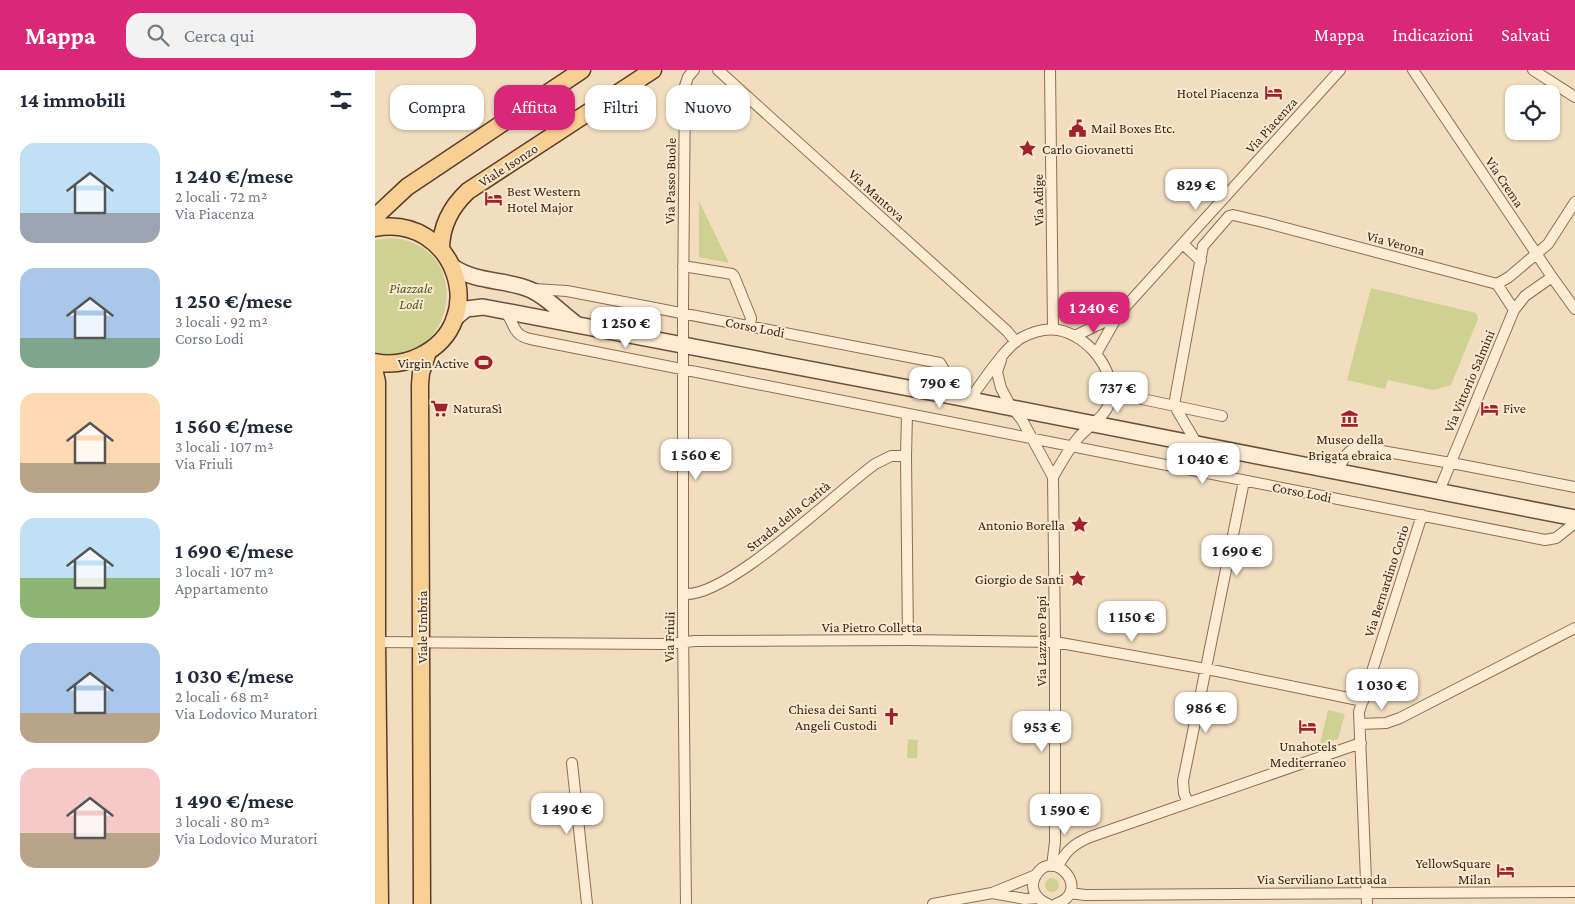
<!DOCTYPE html>
<html lang="it">
<meta charset="utf-8">
<style>
body{margin:0;font-family:"Crimson Pro",serif;background:#f2f2f3;color:#1f2937;height:100vh;display:flex;flex-direction:column;font-size:19px;white-space:nowrap}
*{box-sizing:border-box;margin:0}
p{font-size:16px;color:#747a83}
.icon{flex:none;width:28px;height:28px;fill:none;stroke:currentColor;stroke-width:2;stroke-linecap:round;stroke-linejoin:round}
.map{position:relative;flex:1;overflow:hidden}
.details{display:flex;flex-direction:column;background:#fff;width:375px}
.details>*{flex:none}
.hud{position:absolute;left:15px;top:15px;width:475px;height:45px;display:flex;gap:10px}
.tools{position:absolute;left:1130px;top:15px;display:grid;gap:10px}
.tools a{display:grid;place-items:center;width:55px;height:55px;border-radius:10px;background:#fff;box-shadow:0 1px 4px #0004;font-size:25px}
.price{position:absolute;translate:-50% -42px;padding:0 11px;border-radius:10px;background:#fff;color:#222;font-size:16px;line-height:32px;filter:drop-shadow(0 1px 2px #0008)}
.price::after{content:'';position:absolute;left:50%;top:30px;width:15px;height:11px;margin-left:-8px;background:inherit;clip-path:polygon(0 0,100% 0,50% 100%)}
.price.active{background:#db2777;color:#fff}
ul{padding:0;list-style:none}
li{display:flex;align-items:center;gap:15px;height:125px;padding:0 20px}
li span{display:grid;place-items:center;flex:none;width:140px;height:100px;border-radius:15px;color:#555}
li>.icon{margin-inline-start:auto}
span .icon{width:60px;height:60px;fill:#fffc;stroke-width:1}
li b{font-size:21px}
h2{display:flex;justify-content:space-between;align-items:center;height:60px;padding:0 20px;font-size:21px}
.chip{padding:0 18px;border-radius:15px;background:#fff;box-shadow:0 1px 4px #0004;font-size:18px;line-height:45px}
.chip.active{background:#db2777;color:#fff}
header{display:flex;align-items:center;gap:30px;box-sizing:border-box;height:70px;padding:0 25px;background:#db2777;color:#fff}
header strong{font-size:24px}
nav{display:flex;gap:28px;margin-inline-start:auto;font-size:18px}
.search{width:350px;height:45px;background:#f2f2f3;display:flex;align-items:center;gap:12px;box-sizing:border-box;padding:0 18px;border-radius:15px;color:#747a83;font-size:19px}
main{display:flex;flex:1;min-height:0}
.map>svg:first-child{display:block}
.green{fill:#cfd192}
.lines{fill:none;stroke-linecap:round;stroke-linejoin:round}
.street-casing{stroke:#8d6e55;stroke-width:12}
.secondary-casing{stroke:#6e4f39;stroke-width:18}
.primary-casing{stroke:#5a3c2a;stroke-width:19}
.street{stroke:#fcecd3;stroke-width:10}
.secondary{stroke:#fcecd3;stroke-width:15}
.primary{stroke:#f9d093;stroke-width:16}
.labels{text-anchor:middle;stroke-width:4;stroke-linejoin:round;paint-order:stroke}
.poi-label{font-size:14px;fill:#3b281b;stroke:#f9e9cf;text-anchor:end}
.street-label{font-size:14px;fill:#3b281b;stroke:#f9e9cf}
.park-label{font-size:14px;font-style:italic;fill:#505920;stroke:#f9e9cf}
</style>
<header>
<strong>Mappa</strong>
<div class="search"><svg class="icon" aria-label="search" viewBox="0 0 24 24"><circle cx="10" cy="10" r="6"/><path d="M15 15l6 6"/></svg>Cerca qui</div>
<nav><a>Mappa</a><a>Indicazioni</a><a>Salvati</a></nav>
</header>
<main>
<section class="details">
<h2>14 immobili<svg class="icon" aria-label="filters" viewBox="0 0 24 24"><path d="M4 7h16M4 17h16"/><circle cx="9" cy="7" r="2"/><circle cx="15" cy="17" r="2"/></svg></h2>
<ul>
<li><span style="background:linear-gradient(#bfe0f5 70%,#9aa5b1 0)"><svg class="icon" aria-label="home" viewBox="0 0 24 24"><path d="M3 11l9-7 9 7M6 9v11h12V9"/></svg></span><div><b>1 240 €/mese</b><p>2 locali · 72 m²</p><p>Via Piacenza</p></div></li>
<li><span style="background:linear-gradient(#a9c7e8 70%,#7fa58c 0)"><svg class="icon" aria-label="home" viewBox="0 0 24 24"><path d="M3 11l9-7 9 7M6 9v11h12V9"/></svg></span><div><b>1 250 €/mese</b><p>3 locali · 92 m²</p><p>Corso Lodi</p></div></li>
<li><span style="background:linear-gradient(#ffd9b3 70%,#b9a48a 0)"><svg class="icon" aria-label="home" viewBox="0 0 24 24"><path d="M3 11l9-7 9 7M6 9v11h12V9"/></svg></span><div><b>1 560 €/mese</b><p>3 locali · 107 m²</p><p>Via Friuli</p></div></li>
<li><span style="background:linear-gradient(#bfe0f5 60%,#8fb573 0)"><svg class="icon" aria-label="home" viewBox="0 0 24 24"><path d="M3 11l9-7 9 7M6 9v11h12V9"/></svg></span><div><b>1 690 €/mese</b><p>3 locali · 107 m²</p><p>Appartamento</p></div></li>
<li><span style="background:linear-gradient(#a9c7e8 70%,#b9a48a 0)"><svg class="icon" aria-label="home" viewBox="0 0 24 24"><path d="M3 11l9-7 9 7M6 9v11h12V9"/></svg></span><div><b>1 030 €/mese</b><p>2 locali · 68 m²</p><p>Via Lodovico Muratori</p></div></li>
<li><span style="background:linear-gradient(#f6c9c9 65%,#b9a48a 0)"><svg class="icon" aria-label="home" viewBox="0 0 24 24"><path d="M3 11l9-7 9 7M6 9v11h12V9"/></svg></span><div><b>1 490 €/mese</b><p>3 locali · 80 m²</p><p>Via Lodovico Muratori</p></div></li>
</ul>
</section>
<div class="map">
<svg width="1200" height="834" viewBox="0 0 1200 834">
<rect width="100%" height="100%" fill="#f2debf"/>
<path class="green" d="M324,131L354,193L324,187Z
M15,168C103,173 81,302 0,282V170Z
M996,218L1101,243L1103,249L1076,315L1058,320L1013,310L1010,319L972,310Z
M953,640L970,644L963,669L945,674Z
M533,669L543,670L542,688H532Z
M670 815a7 7 0 1 1 14 0a7 7 0 1 1-14 0Z"/>
<g class="lines">
<defs>
<path id="street" d="M343,0L632,261L641,272
M675,0L678,259
M1038,0L1177,207L1200,239
M1158,0L1200,27
M808,174L826,191
M308,196L357,204L359,206L376,248L375,256
M1122,214L1139,240
M159,219L192,221L565,293L586,328
M129,241C141,252 135,264 155,269L1170,470L1181,468L1200,453
M700,266L743,245
M721,284L743,245L965,0
M626,290L622,302L626,318L635,335L647,350L678,407L680,572V772L677,796
M735,317L753,326L847,346
M595,329C607,313 630,277 646,268C657,262 671,258 683,260C712,265 742,300 735,331C731,347 713,356 703,368C693,380 686,393 678,407
M799,335L828,176L854,146L858,145L888,152L1122,214L1134,207L1173,174L1200,132
M799,335L822,374
M532,344L531,386L533,570
M963,401C968,390 971,380 984,377L1087,395L1200,417
M1064,421L1139,240L1150,226L1177,207
M309,524C353,528 461,422 500,394L516,386H531
M0,572L291,574L320,571L533,570L680,572L842,601L988,631
M985,654L1011,653L1025,648L1200,558
M197,693L212,834
M813,733L809,723L808,711L869,411
M683,797C690,781 699,774 715,767L986,673
M617,823L650,829L663,828
M695,823L710,825L1200,822
M311,834L308,558V235L310,16L313,7L319,0
M558,834L617,823L661,805
M673,834C662,830 654,819 660,807C677,774 719,821 681,834
M992,834L984,642L1047,445"/>
<path id="secondary" d="M78,197C102,213 131,209 156,220C172,227 186,243 200,253
M79,249L91,239L108,237L586,328L1200,448"/>
<path id="primary" d="M0,147L32,117L207,0
M0,158C80,143 117,251 45,286C31,293 15,295 0,292
M66,179C66,156 77,136 93,121L278,0
M0,303L2,312V572L5,834
M47,834L45,314L46,303L53,282"/>
</defs>
<use href="#street" class="street-casing"/>
<use href="#secondary" class="secondary-casing"/>
<use href="#primary" class="primary-casing"/>
<use href="#street" class="street"/>
<use href="#secondary" class="secondary"/>
<use href="#primary" class="primary"/>
</g>
<defs>
<symbol id="hotel-bare" viewBox="-9 -9 18 18"><path d="M-6-4.5h1.5V1H6V5H4.5V3h-9V5H-6ZM-4 0a1.8 1.8 0 1 1 3.6 0ZM.5 0V-2.5h3Q6-2.5 6 0Z" fill="#a1202c" stroke="#f9e9cf" stroke-width="2.5" paint-order="stroke"/></symbol>
<symbol id="civic-bare" viewBox="-9 -9 18 18"><path d="M-.6-6.5H3V-4.5H.6V-3L4-1V1h2V6H-6V1h2V-1L-.6-3ZM-1.2 2.5V6h2.4V2.5Z" fill="#a1202c" stroke="#f9e9cf" stroke-width="2.5" paint-order="stroke"/></symbol>
<symbol id="sight-bare" viewBox="-9 -9 18 18"><path d="M0-6L1.8-2.2L6-1.7L2.9 1.2L3.7 5.4L0 3.3L-3.7 5.4L-2.9 1.2L-6-1.7L-1.8-2.2Z" fill="#a1202c" stroke="#f9e9cf" stroke-width="2.5" paint-order="stroke"/></symbol>
<symbol id="stadium-bare" viewBox="-9 -9 18 18"><path d="M0-5a6.5 5 0 1 0 0 10a6.5 5 0 1 0 0-10ZM-3.5-1.8h7v3.6h-7Z" fill="#a1202c" stroke="#f9e9cf" stroke-width="2.5" paint-order="stroke"/></symbol>
<symbol id="supermarket-bare" viewBox="-9 -9 18 18"><path d="M-6-5.5h2.5l.6 2H6L4.5 2H-2.5L-4.4-4H-6ZM-1.5 3.2a1.3 1.3 0 1 0 .1 0ZM3 3.2a1.3 1.3 0 1 0 .1 0Z" fill="#a1202c" stroke="#f9e9cf" stroke-width="2.5" paint-order="stroke"/></symbol>
<symbol id="museum-bare" viewBox="-9 -9 18 18"><path d="M0-6L6-3V-2H-6V-3ZM-5-1h2V3h-2ZM-1-1h2V3h-2ZM3-1h2V3H3ZM-6 4H6V6H-6Z" fill="#a1202c" stroke="#f9e9cf" stroke-width="2.5" paint-order="stroke"/></symbol>
<symbol id="church-bare" viewBox="-9 -9 18 18"><path d="M-1.2-6h2.4v3.5h3.3v2.4h-3.3V6h-2.4V-.1h-3.3v-2.4h3.3Z" fill="#a1202c" stroke="#f9e9cf" stroke-width="2.5" paint-order="stroke"/></symbol>
</defs>
<g fill-rule="evenodd">
<use href="#hotel-bare" x="886" y="10" width="25" height="25"/>
<use href="#civic-bare" x="690" y="46" width="25" height="25"/>
<use href="#sight-bare" x="640" y="66" width="25" height="25"/>
<use href="#hotel-bare" x="106" y="116" width="25" height="25"/>
<use href="#stadium-bare" x="96" y="280" width="25" height="25"/>
<use href="#supermarket-bare" x="52" y="326" width="25" height="25"/>
<use href="#hotel-bare" x="1102" y="326" width="25" height="25"/>
<use href="#museum-bare" x="962" y="336" width="25" height="25"/>
<use href="#sight-bare" x="692" y="442" width="25" height="25"/>
<use href="#sight-bare" x="690" y="496" width="25" height="25"/>
<use href="#church-bare" x="504" y="634" width="25" height="25"/>
<use href="#hotel-bare" x="920" y="644" width="25" height="25"/>
<use href="#hotel-bare" x="1118" y="788" width="25" height="25"/>
</g>
<g class="labels">
<g class="poi-label">
<text x="884" y="28">Hotel Piacenza</text>
<text x="716" y="63" text-anchor="start">Mail Boxes Etc.</text>
<text x="667" y="84" text-anchor="start">Carlo Giovanetti</text>
<text x="132" y="126" text-anchor="start">Best Western<tspan x="132" dy="16">Hotel Major</tspan></text>
<text x="94" y="298">Virgin Active</text>
<text x="78" y="343" text-anchor="start">NaturaSì</text>
<text x="1128" y="343" text-anchor="start">Five</text>
<text x="975" y="374" text-anchor="middle">Museo della<tspan x="975" dy="16">Brigata ebraica</tspan></text>
<text x="690" y="460">Antonio Borella</text>
<text x="689" y="514">Giorgio de Santi</text>
<text x="502" y="644">Chiesa dei Santi<tspan x="502" dy="16">Angeli Custodi</tspan></text>
<text x="933" y="681" text-anchor="middle">Unahotels<tspan x="933" dy="16">Mediterraneo</tspan></text>
<text x="1116" y="798">YellowSquare<tspan x="1116" dy="16">Milan</tspan></text>
</g>
<g class="street-label">
<text transform="translate(896 55) rotate(-48)" y="5">Via Piacenza</text>
<text transform="translate(133 95) rotate(-33)" y="5">Viale Isonzo</text>
<text transform="translate(295 111) rotate(-89)" y="5">Via Passo Buole</text>
<text transform="translate(1130 112) rotate(56)" y="5">Via Crema</text>
<text transform="translate(502 125) rotate(42)" y="5">Via Mantova</text>
<text transform="translate(663 130) rotate(-91)" y="5">Via Adige</text>
<text transform="translate(1021 173) rotate(15)" y="5">Via Verona</text>
<text transform="translate(380 257) rotate(11)" y="5">Corso Lodi</text>
<text transform="translate(1094 311) rotate(-67)" y="5">Via Vittorio Salmini</text>
<text transform="translate(927 422) rotate(11)" y="5">Corso Lodi</text>
<text transform="translate(413 446) rotate(-39)" y="5">Strada della Carità</text>
<text transform="translate(1011 511) rotate(-72)" y="5">Via Bernardino Corio</text>
<text transform="translate(47 557) rotate(-90)" y="5">Viale Umbria</text>
<text x="497" y="562">Via Pietro Colletta</text>
<text transform="translate(294 567) rotate(-89)" y="5">Via Friuli</text>
<text transform="translate(666 571) rotate(-90)" y="5">Via Lazzaro Papi</text>
<text x="947" y="814">Via Serviliano Lattuada</text>
</g>
<g class="park-label">
<text x="36" y="223">Piazzale<tspan x="36" dy="16">Lodi</tspan></text>
</g>
</g>
</svg>
<div class="tools">
<a><svg class="icon" aria-label="locate" viewBox="0 0 24 24"><circle cx="12" cy="12" r="6"/><path d="M12 2v4M12 18v4M2 12h4M18 12h4"/></svg></a>
</div>
<b class="price" style="left:821px;top:141px">829 €</b>
<b class="price active" style="left:719px;top:264px">1 240 €</b>
<b class="price" style="left:251px;top:279px">1 250 €</b>
<b class="price" style="left:565px;top:339px">790 €</b>
<b class="price" style="left:743px;top:344px">737 €</b>
<b class="price" style="left:321px;top:411px">1 560 €</b>
<b class="price" style="left:828px;top:415px">1 040 €</b>
<b class="price" style="left:862px;top:507px">1 690 €</b>
<b class="price" style="left:757px;top:573px">1 150 €</b>
<b class="price" style="left:1007px;top:641px">1 030 €</b>
<b class="price" style="left:831px;top:664px">986 €</b>
<b class="price" style="left:667px;top:683px">953 €</b>
<b class="price" style="left:192px;top:765px">1 490 €</b>
<b class="price" style="left:690px;top:766px">1 590 €</b>
<div class="hud">
<a class="chip">Compra</a>
<a class="chip active">Affitta</a>
<a class="chip">Filtri</a>
<a class="chip">Nuovo</a>
</div>
</div>
</main>
